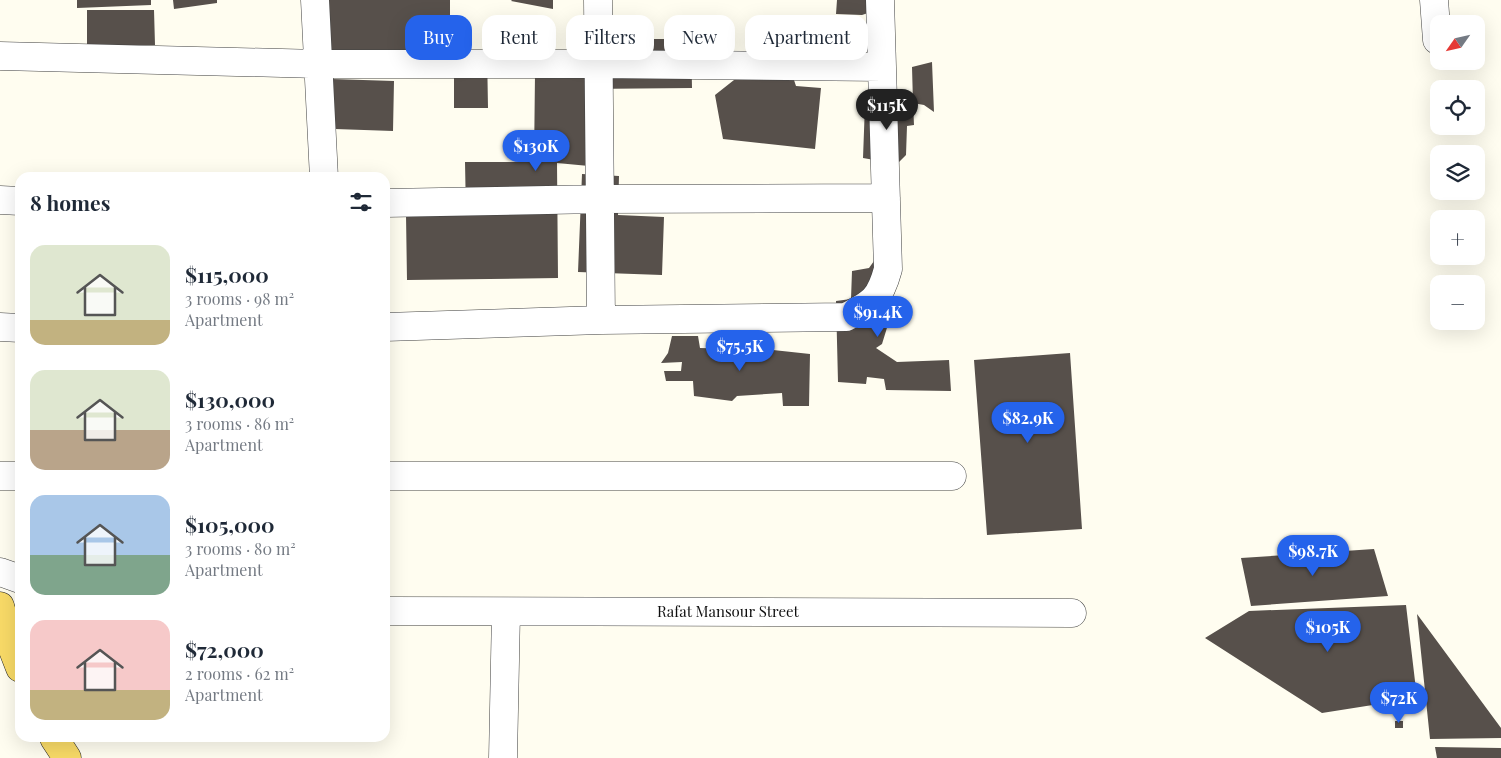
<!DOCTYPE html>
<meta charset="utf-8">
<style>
body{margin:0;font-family:"Playfair Display",serif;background:#f2f2f3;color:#1f2937;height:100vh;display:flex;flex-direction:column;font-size:19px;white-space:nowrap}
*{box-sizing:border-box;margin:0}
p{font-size:16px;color:#747a83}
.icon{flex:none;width:28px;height:28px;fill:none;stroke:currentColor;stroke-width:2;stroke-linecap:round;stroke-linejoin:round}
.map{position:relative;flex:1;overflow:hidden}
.sheet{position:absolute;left:15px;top:172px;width:375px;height:570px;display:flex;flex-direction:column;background:#fff;border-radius:15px;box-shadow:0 5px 20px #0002}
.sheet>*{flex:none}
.hud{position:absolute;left:405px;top:15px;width:475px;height:45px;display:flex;gap:10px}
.needle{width:32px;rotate:236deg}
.buttons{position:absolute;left:1430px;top:15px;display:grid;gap:10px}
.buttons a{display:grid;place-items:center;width:55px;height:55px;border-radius:10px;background:#fff;box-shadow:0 5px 20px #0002;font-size:25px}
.price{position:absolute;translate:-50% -42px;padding:0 11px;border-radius:18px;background:#2563eb;color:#fff;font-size:16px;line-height:32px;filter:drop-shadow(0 1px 2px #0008)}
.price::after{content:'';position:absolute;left:50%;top:30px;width:15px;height:11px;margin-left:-8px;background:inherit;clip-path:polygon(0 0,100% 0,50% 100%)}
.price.active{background:#222;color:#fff}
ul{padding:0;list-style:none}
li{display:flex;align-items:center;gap:15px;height:125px;padding:0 15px}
li span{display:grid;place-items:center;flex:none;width:140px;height:100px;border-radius:15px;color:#555}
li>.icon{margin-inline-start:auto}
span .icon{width:60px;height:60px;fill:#fffc;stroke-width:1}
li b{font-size:21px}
h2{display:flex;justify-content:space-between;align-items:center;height:60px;padding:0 15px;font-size:21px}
.tag{padding:0 18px;border-radius:15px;background:#fff;box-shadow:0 5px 20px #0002;font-size:18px;line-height:45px}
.tag.active{background:#2563eb;color:#fff}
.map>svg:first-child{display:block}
.building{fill:#57504b}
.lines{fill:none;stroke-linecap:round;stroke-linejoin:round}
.minor-casing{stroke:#424242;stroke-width:29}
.primary-casing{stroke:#202020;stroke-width:29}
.minor{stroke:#fff;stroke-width:28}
.primary{stroke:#f8da67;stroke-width:28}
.labels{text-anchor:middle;stroke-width:5;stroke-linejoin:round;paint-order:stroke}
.street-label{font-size:15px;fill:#0f0f0f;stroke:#fff}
</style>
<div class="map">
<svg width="1501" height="758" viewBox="0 0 1501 758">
<rect width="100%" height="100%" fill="#fffdf0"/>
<path class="building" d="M77,0H151V5L77,8Z
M173,0H217V3L174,9Z
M323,0H450V57L322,55Z
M512,0H553V9L511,1Z
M837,0H885L871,12L862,15L836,14Z
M87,10H154L155,45H87Z
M586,39H691L692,88L586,89L589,166L557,163L558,278L407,280L406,215L466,214L465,162H534L535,74L586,77Z
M454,51H487L488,108H454Z
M932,62L934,112L924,105L913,103L912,67Z
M753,65L792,74L796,86L821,88L815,149L723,139L715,95Z
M332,79L394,81L393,131L335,129Z
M913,103L914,125L907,126L906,155L897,164L863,158L865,104Z
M582,174L619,176L618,215L664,217L662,275L578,272Z
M874,261L895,264L890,287L895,292L885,309L890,318L882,344L876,348L897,362L949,360L951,391L886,390L884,379L867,377L866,384L838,382L836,301L851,299L852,271L869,268Z
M672,336H698L700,348L773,350L810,354L809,406H783L782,393L737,396L732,401L694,396L693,381H666L664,371H681L682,362L661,363L668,353Z
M1070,353L1082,529L987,535L974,360Z
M1374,549L1388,596L1251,606L1241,558Z
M1406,605L1417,698L1322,713L1205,638L1249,611Z
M1417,614L1501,728V738L1430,739Z
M1395,721H1403V728H1395Z
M1435,747L1501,748V758H1437Z"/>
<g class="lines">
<defs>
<path id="minor" d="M315,0L324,178
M598,0L601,320
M1434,0L1437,40
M0,56L319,64H599L882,67
M0,200L20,201
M385,203L600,199L886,198
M0,327L20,328
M385,327L601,320L846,317C873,303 880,299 888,269L880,0
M0,476H20
M385,476H952
M0,572L20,579
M385,611L1072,613
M503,758L506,612"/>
<path id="primary" d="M0,606L13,650L20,668
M54,738L67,758"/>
</defs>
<use href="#minor" class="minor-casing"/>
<use href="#primary" class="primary-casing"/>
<use href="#minor" class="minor"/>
<use href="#primary" class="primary"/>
</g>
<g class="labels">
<g class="street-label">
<text x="728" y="617">Rafat Mansour Street</text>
</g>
</g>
</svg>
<div class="buttons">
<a><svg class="needle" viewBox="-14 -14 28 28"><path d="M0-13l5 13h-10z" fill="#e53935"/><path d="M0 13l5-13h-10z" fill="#747a83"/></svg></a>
<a><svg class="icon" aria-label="locate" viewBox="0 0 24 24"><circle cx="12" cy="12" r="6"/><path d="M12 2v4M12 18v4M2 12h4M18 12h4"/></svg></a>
<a><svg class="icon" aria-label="layers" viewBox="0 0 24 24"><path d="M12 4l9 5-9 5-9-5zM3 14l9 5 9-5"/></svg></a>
<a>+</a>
<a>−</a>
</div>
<b class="price active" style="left:887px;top:131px">$115K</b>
<b class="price" style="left:536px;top:172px">$130K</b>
<b class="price" style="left:878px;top:338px">$91.4K</b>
<b class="price" style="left:740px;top:372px">$75.5K</b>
<b class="price" style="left:1028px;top:444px">$82.9K</b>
<b class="price" style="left:1313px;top:577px">$98.7K</b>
<b class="price" style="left:1328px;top:653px">$105K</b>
<b class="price" style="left:1399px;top:724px">$72K</b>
<div class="hud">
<a class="tag active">Buy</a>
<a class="tag">Rent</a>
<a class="tag">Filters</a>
<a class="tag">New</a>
<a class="tag">Apartment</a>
</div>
<section class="sheet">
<h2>8 homes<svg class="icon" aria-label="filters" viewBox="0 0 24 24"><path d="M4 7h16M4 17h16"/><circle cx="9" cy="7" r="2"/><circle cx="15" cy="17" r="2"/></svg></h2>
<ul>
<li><span style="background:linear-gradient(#dfe7d0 75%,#c2b280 0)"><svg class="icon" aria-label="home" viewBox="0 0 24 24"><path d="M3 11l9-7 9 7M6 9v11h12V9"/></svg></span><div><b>$115,000</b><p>3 rooms · 98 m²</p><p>Apartment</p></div></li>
<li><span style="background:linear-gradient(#dfe7d0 60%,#b9a48a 0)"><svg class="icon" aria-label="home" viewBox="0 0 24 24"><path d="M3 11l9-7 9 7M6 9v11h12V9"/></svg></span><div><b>$130,000</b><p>3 rooms · 86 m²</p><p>Apartment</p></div></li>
<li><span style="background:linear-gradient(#a9c7e8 60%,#7fa58c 0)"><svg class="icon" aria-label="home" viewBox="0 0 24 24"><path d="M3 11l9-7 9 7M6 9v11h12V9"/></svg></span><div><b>$105,000</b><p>3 rooms · 80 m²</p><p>Apartment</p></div></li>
<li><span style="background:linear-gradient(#f6c9c9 70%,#c2b280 0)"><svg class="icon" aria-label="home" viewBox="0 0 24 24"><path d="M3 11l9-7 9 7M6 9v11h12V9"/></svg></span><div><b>$72,000</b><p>2 rooms · 62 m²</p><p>Apartment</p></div></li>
</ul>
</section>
</div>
